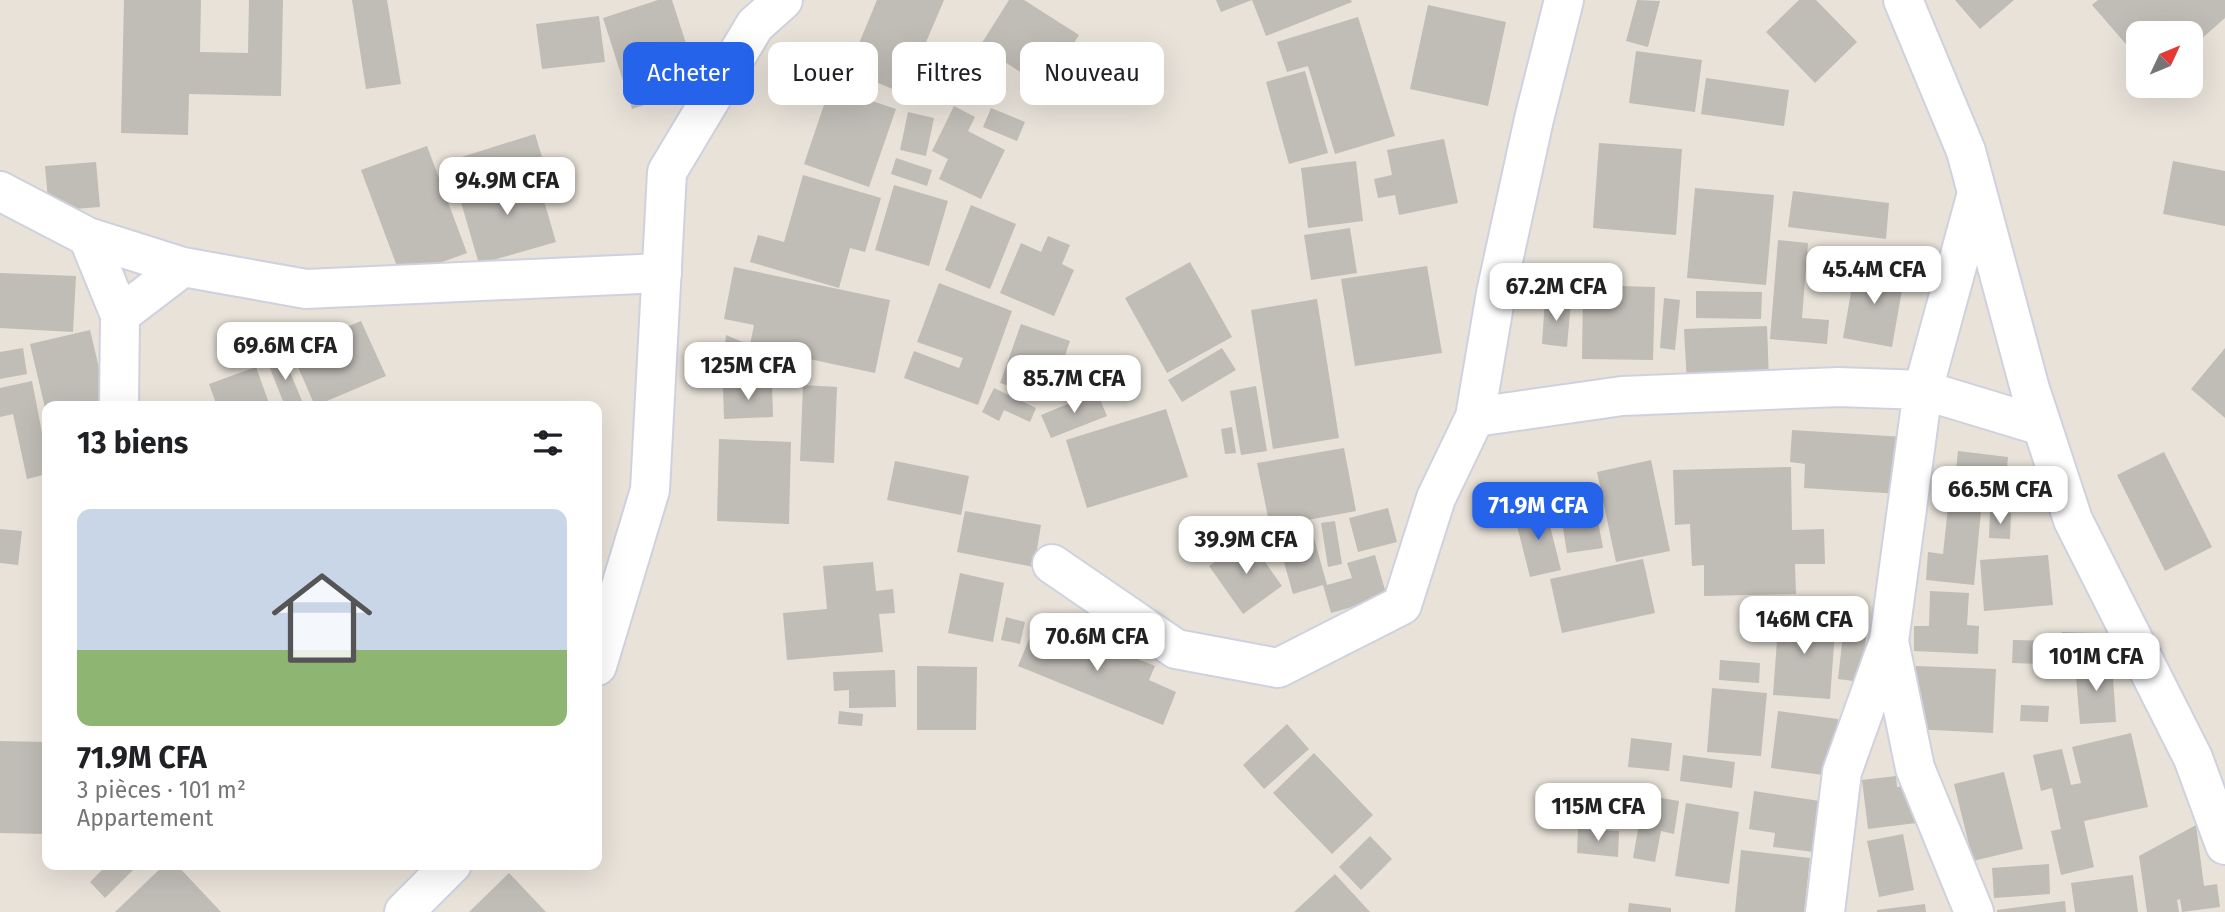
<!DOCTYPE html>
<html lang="fr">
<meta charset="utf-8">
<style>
body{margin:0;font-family:"Fira Sans",sans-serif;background:#f2f2f2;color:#202124;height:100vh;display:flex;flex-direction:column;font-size:26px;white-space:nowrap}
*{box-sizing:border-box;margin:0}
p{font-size:23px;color:#757577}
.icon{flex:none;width:38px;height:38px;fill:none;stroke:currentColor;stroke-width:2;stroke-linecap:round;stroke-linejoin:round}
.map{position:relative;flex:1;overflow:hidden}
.sheet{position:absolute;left:42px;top:401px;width:560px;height:469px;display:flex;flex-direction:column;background:#fff;border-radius:14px;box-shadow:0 7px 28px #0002}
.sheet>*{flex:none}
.banner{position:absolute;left:623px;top:42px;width:665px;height:63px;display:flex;gap:14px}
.needle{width:46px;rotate:46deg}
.buttons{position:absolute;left:2126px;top:21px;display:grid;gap:14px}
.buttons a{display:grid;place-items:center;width:77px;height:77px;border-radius:14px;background:#fff;box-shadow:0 7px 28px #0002;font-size:35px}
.price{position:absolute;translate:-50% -60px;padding:0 16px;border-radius:14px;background:#fff;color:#222;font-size:23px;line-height:46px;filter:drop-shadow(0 2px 4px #0008)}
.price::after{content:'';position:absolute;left:50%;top:42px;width:21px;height:16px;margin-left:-10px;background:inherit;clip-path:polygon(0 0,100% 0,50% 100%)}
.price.on{background:#2563eb;color:#fff}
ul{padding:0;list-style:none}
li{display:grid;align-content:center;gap:14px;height:371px;padding:0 35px}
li+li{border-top:2px solid #e0e0e0}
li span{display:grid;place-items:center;height:217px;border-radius:14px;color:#555}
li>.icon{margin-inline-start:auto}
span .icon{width:126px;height:126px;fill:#fffc;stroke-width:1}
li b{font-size:30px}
h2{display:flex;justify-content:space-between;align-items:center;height:84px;padding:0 35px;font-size:30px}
.pill{padding:0 24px;border-radius:14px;background:#fff;box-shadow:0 7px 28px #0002;font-size:24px;line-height:63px}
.pill.on{background:#2563eb;color:#fff}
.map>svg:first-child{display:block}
.building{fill:#c0bcb6}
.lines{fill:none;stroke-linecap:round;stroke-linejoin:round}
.street-casing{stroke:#cfd1df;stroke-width:42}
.secondary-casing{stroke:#cfd1df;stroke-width:42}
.street{stroke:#fff;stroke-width:38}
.secondary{stroke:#fff;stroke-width:38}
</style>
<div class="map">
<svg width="2225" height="912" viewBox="0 0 2225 912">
<rect width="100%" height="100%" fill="#e8e2d9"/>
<path class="building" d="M124,0H201L200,52L248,53L249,0H283L281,96L189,94L188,135L121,133Z
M352,0H387L401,84L366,89Z
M658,0H672L700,87L632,109L603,18Z
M877,0H944L904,94L848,70Z
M1009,0H1024L1079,35L1045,88L980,46Z
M1216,0H1351L1352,2L1266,36L1252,0L1221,12Z
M1637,0L1660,1L1648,47L1626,41Z
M1799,0H1816L1857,42L1815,83L1766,32Z
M1955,0H2014L1980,29Z
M2098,0H2225V18L2191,48V33H2138V58L2092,5Z
M1428,5L1506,22L1488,106L1410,89Z
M599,16L605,62L542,69L536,24Z
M1358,17L1395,136L1335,154L1308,66L1287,72L1277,42Z
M932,49L959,58L945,97L919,88Z
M1636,51L1702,60L1695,112L1629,103Z
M1305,71L1328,153L1289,164L1266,82Z
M1706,78L1789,90L1784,126L1701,114Z
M830,87L896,109L869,187L804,164Z
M954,106L975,117L968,131L1005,150L981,199L939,179L948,159L932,151Z
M991,108L1025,122L1017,141L983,127Z
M908,112L934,118L926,156L900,150Z
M535,134L542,157L456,185L449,161Z
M1444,139L1458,203L1399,215L1395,195L1378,198L1374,179L1392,175L1387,150Z
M1599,143L1682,149L1676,235L1593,228Z
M427,146L467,253L401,277L361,170Z
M896,158L932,170L927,186L891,174Z
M1356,161L1363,221L1308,228L1301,168Z
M2173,161L2225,171V226L2163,214Z
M96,162L100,207L49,211L45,166Z
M535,170L556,242L479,264L458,192Z
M803,175L881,198L865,252L850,248L839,288L750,262L758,235L784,242Z
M894,185L948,201L929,266L875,250Z
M1695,188L1774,195L1766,285L1687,278Z
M1793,191L1889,203L1886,239L1788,227Z
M971,205L1016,224L990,289L945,270Z
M1350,228L1357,273L1311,280L1304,235Z
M1048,236L1070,245L1062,264L1074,270L1054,316L1000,293L1021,243L1041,252Z
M1778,240L1808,243L1802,318L1829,320L1827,344L1770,339Z
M1190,262L1232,337L1167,373L1125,298Z
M1856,264L1905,273L1892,347L1843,338Z
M1427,266L1442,353L1355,366L1341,279Z
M734,267L890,300L875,373L809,359L806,375L706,378L698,370L708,351L724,353L726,335L750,345L754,325L724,319Z
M0,273L76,276L73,332L0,328Z
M939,283L1012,311L978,405L904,378L914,351L959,368L963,358L917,342Z
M1583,285L1655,287L1653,360L1582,359Z
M1696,291L1762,292L1761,319L1696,318Z
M1664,298L1680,300L1675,350L1660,348Z
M1317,299L1339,438L1273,449L1251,310Z
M1545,299L1571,301L1567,347L1542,344Z
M361,321L386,376L315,406L291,351Z
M1021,324L1070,341L1050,400L1000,383Z
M1767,326L1769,381L1687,384L1684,329Z
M90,330L108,406H47L46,412L30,344Z
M23,348L27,374L0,379V352Z
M1222,348L1236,370L1182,402L1168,380Z
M2225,348V418L2191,389Z
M283,355L304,406H285L267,361Z
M256,367L270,406H217L209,384Z
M32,381L47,458V474L27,479L13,414L0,417V388Z
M772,385L773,417L724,419L723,386Z
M803,385L837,387L834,463L800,461Z
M1256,386L1267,451L1241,455L1230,391Z
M994,388L1036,408L1030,422L1004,410L999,421L982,412Z
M1097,392L1107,416L1051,438L1041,415Z
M1166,409L1188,477L1087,508L1066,440Z
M1232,427L1236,453L1225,454L1221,429Z
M1792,430L1904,437L1901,494L1804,488L1805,464L1790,462Z
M719,439L791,442L789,524L717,521Z
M1344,448L1356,511L1270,527L1257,463Z
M1958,451L2008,457L2003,506L1953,499Z
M2164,452L2212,547L2165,571L2117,475Z
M1651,460L1670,551L1616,562L1597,472Z
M895,461L969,476L961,515L887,500Z
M1791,467L1792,530L1824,529L1825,564H1795L1796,594L1704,596V565L1692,566L1690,524L1675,525L1673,470Z
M1591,484L1603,548L1567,553L1557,490Z
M1545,506L1561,570L1530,577L1514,514Z
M1948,507L1981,511L1974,585L1926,580L1928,552L1943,554Z
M1388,508L1397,542L1358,552L1349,518Z
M965,511L1041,525L1034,567L957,552Z
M1990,512L2011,513L2010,539L1989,538Z
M1226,518L1238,535L1210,557L1197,540Z
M1335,521L1342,564L1328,567L1321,523Z
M1310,524L1327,585L1352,578L1347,563L1375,555L1387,597L1331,613L1323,585L1293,594L1276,534Z
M0,529L22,531L18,565L0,563Z
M1249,539L1282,586L1243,614L1209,566Z
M2048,555L2053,605L1984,611L1980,560Z
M1643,559L1655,613L1562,633L1550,579Z
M873,562L876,591L893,589L895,613L879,614L883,652L787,660L783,613L827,609L823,566Z
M960,573L1004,583L993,642L948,633Z
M1930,591L1969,593L1967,625L1979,626L1978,654L1914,651V626H1929Z
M1779,613L1836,618L1830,699L1773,695Z
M1006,617L1025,622L1020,644L1001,640Z
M1845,617L1868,620L1861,682L1838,679Z
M1038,618L1076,633L1069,651L1101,664L1108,647L1155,666L1149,680L1176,692L1163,725L1018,666Z
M2062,632L2093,633L2092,655L2061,654Z
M2013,640L2047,641V664L2012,663Z
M1720,660L1760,663L1759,683L1719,680Z
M2112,662L2116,722L2080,724L2075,665Z
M917,666L977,667L976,730H917Z
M1916,666L1996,669L1993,733L1913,729Z
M895,670L896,707L849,708V690L834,691L833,672Z
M1712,688L1767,693L1761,756L1707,752Z
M2021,705L2049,706L2048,722L2020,721Z
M839,711L863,714L862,726L838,724Z
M1778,711L1838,719L1831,776L1771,768Z
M1287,724L1309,749L1264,789L1243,765Z
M2131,733L2148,807L2084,821L2094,867L2061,875L2051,831L2061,829L2052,788L2041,791L2033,755L2062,749L2071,785L2081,783L2072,747Z
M1631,738L1672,743L1669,771L1628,767Z
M0,741L47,742L46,834L0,833Z
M1314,753L1373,815L1332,854L1273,793Z
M1683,755L1735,762L1732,788L1680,781Z
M2004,772L2023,849L1973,861L1954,784Z
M1896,776L1897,787L1911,785L1916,823L1868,829L1862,780Z
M1754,791L1820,801L1814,852L1773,847L1775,833L1749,829Z
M1644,795L1679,801L1674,834L1661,831L1655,862L1633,858Z
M1686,803L1739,812L1729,884L1675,876Z
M1582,809L1619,810L1618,824L1582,823Z
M2196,825L2204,886L2217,884L2220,907L2182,912L2180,899L2177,900L2179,912H2147L2139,856Z
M1578,829L1619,831L1618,857L1577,853Z
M1903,834L1914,890L1879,897L1867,841Z
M1370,836L1392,859L1361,890L1339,867Z
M1741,850L1810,858L1804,912H1735Z
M108,864H139L105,898L90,882Z
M165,864H176L221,912H115Z
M2049,864L2050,894L1994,898L1992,868Z
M509,873L546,912H469Z
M1335,874L1370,912H1294Z
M2133,875L2138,912H2075L2071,883Z
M2065,901L2066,912H1997V910Z
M1629,903L1671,908V912H1628Z
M1925,904L1926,912H1877V910Z"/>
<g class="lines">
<defs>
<path id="street" d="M0,191L88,237L183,267L306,289L662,273
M88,237L120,315
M119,406L120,315L183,267
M1475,417L1622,396L1838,387L1923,390L2042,426
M1052,564L1176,649L1278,668L1402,605L1436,498L1475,417L1496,293L1534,119L1564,0
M1889,641L1915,768L1974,912
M1825,912L1842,772L1889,641L1923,390L1977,193"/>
<path id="secondary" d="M1903,0L1966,151L2030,389L2073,520L2193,758L2225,845
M597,666L650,490L667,172L755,25L783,0
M404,912L452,864"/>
</defs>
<use href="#street" class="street-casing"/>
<use href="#secondary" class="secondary-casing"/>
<use href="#street" class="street"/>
<use href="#secondary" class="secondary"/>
</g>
</svg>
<div class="buttons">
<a><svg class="needle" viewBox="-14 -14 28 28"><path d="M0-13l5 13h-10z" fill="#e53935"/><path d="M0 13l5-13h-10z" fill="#757577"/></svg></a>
</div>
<b class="price" style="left:507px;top:217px">94.9M CFA</b>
<b class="price" style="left:1874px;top:306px">45.4M CFA</b>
<b class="price" style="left:1556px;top:323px">67.2M CFA</b>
<b class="price" style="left:285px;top:382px">69.6M CFA</b>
<b class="price" style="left:748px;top:402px">125M CFA</b>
<b class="price" style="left:1074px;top:415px">85.7M CFA</b>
<b class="price" style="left:2000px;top:526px">66.5M CFA</b>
<b class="price on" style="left:1538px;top:542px">71.9M CFA</b>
<b class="price" style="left:1246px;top:576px">39.9M CFA</b>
<b class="price" style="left:1804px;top:656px">146M CFA</b>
<b class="price" style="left:1097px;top:673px">70.6M CFA</b>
<b class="price" style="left:2096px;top:693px">101M CFA</b>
<b class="price" style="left:1598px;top:843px">115M CFA</b>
<div class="banner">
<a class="pill on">Acheter</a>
<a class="pill">Louer</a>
<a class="pill">Filtres</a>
<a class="pill">Nouveau</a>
</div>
<section class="sheet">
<h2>13 biens<svg class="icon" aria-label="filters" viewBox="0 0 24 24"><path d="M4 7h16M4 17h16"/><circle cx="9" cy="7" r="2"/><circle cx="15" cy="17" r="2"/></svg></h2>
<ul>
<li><span style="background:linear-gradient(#c9d6e8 65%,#8fb573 0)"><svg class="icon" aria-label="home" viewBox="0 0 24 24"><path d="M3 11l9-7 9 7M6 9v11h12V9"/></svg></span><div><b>71.9M CFA</b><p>3 pièces · 101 m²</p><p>Appartement</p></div></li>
</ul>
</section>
</div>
